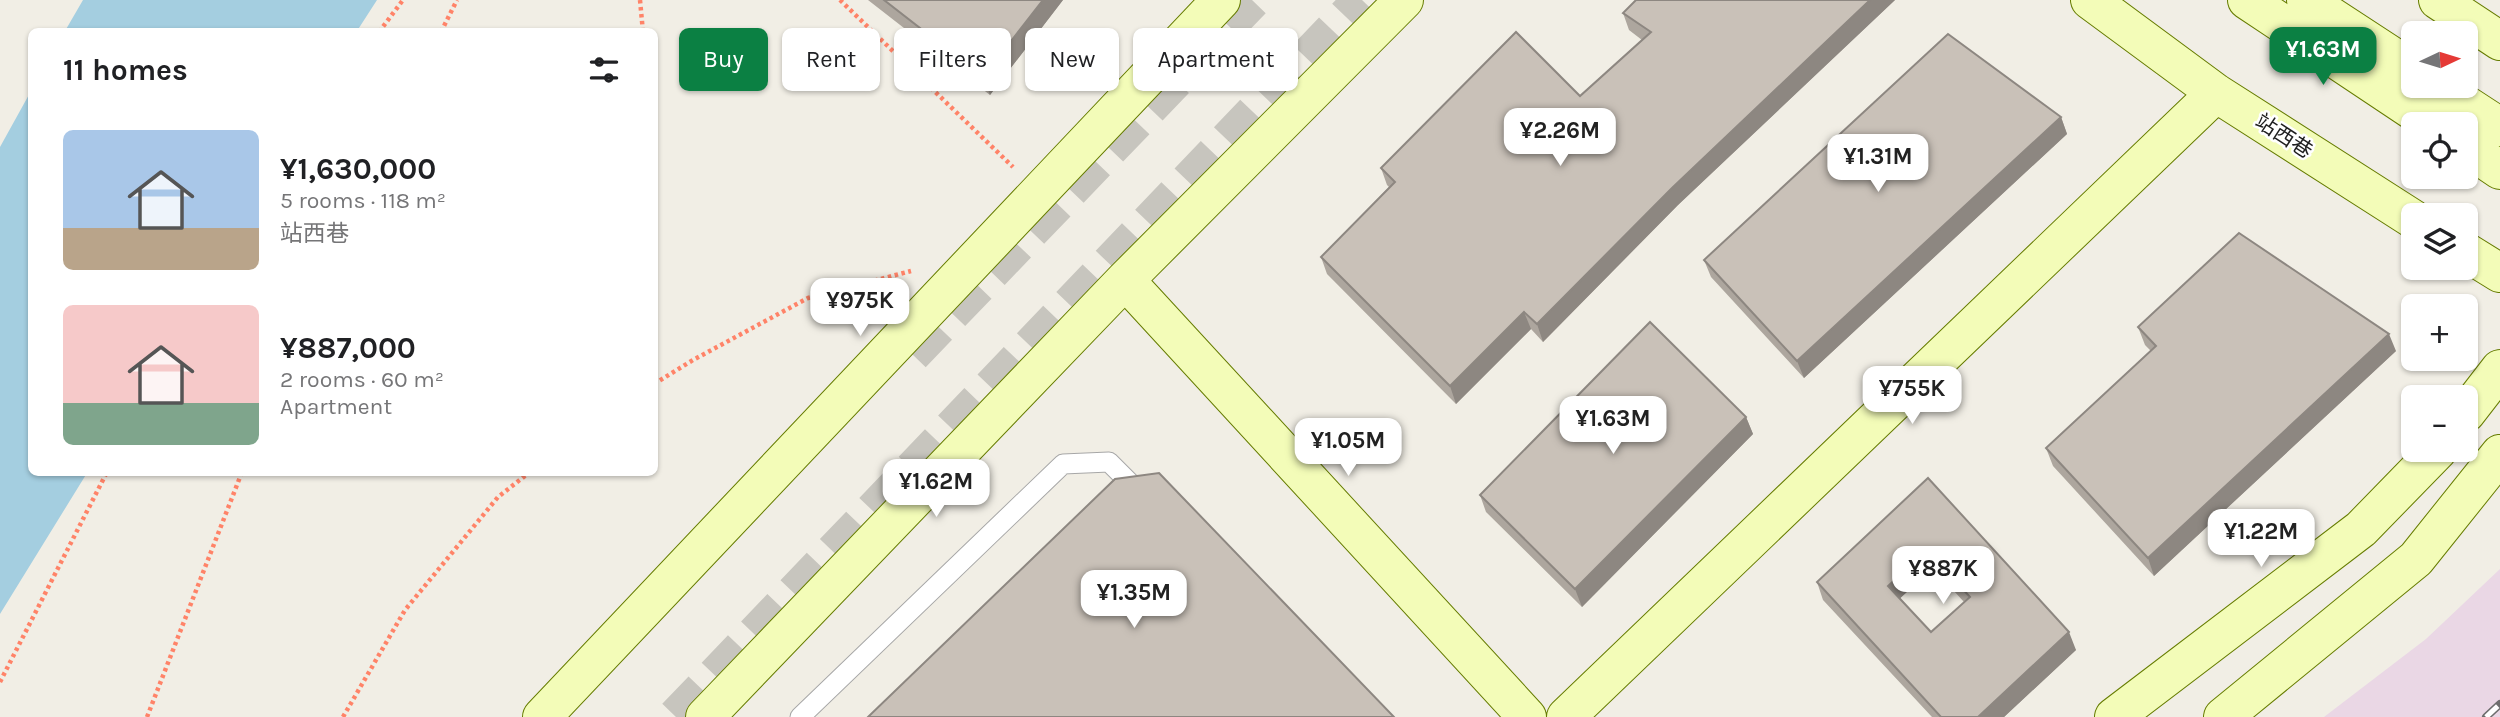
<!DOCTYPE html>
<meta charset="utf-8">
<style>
body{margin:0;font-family:Karla,"Noto Sans SC",sans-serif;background:#f2f2f2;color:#202124;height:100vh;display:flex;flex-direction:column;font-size:26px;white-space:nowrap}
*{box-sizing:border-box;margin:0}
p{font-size:23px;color:#757577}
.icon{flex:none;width:38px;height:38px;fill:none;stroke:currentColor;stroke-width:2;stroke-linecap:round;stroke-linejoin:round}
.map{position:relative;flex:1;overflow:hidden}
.panel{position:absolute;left:28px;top:28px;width:630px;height:448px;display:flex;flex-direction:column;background:#fff;border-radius:10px;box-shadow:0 2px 5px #0004}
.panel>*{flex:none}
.top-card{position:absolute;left:679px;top:28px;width:665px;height:63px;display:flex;gap:14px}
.needle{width:46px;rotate:86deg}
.controls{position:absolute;left:2401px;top:21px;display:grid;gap:14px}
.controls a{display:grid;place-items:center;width:77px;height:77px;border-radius:10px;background:#fff;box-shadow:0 2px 5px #0004;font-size:35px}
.price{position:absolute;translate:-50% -60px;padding:0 16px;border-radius:14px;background:#fff;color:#222;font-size:23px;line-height:46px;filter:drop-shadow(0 2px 4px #0008)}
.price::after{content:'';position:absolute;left:50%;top:42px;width:21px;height:16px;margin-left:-10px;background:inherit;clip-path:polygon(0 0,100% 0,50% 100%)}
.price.on{background:#0b8043;color:#fff}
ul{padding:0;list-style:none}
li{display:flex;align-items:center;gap:21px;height:175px;padding:0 35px}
li span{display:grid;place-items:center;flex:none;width:196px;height:140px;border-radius:10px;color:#555}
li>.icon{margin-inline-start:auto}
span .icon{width:84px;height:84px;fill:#fffc;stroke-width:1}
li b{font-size:30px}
h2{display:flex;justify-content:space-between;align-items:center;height:84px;padding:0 35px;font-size:30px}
.tag{padding:0 24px;border-radius:10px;background:#fff;box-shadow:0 2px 5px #0004;font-size:24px;line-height:63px}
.tag.on{background:#0b8043;color:#fff}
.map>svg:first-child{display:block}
.industrial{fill:#ead7e5}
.water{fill:#a4cee0}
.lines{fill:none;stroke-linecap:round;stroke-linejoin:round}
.highway-tunnel{stroke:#c7c5be;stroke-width:38;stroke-dasharray:38 19;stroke-linecap:butt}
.lane-casing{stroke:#a7a7a7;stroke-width:21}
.secondary-casing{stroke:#667c01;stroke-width:40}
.path{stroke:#ff8368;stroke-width:4.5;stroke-dasharray:3.5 3.5;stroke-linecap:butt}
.lane{stroke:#fff;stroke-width:19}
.secondary{stroke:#f3fcb8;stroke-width:38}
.rail-casing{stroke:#6e6e6e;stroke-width:8}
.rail{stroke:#fff;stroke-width:5;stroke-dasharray:16;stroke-linecap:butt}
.wall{fill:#ada69e;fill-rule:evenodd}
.shaded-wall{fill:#8d8781}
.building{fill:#c9c1b8;stroke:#8d8781;stroke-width:2;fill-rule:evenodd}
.labels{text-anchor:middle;stroke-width:5;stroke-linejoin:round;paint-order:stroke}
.street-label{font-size:21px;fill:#202020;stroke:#fff}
</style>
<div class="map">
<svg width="2500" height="717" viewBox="0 0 2500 717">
<rect width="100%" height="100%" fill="#f1eee5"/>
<path class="industrial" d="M2500,569V717H2324L2426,639Z"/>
<path class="water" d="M83,0H377L357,31H65Z
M31,91L32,472L87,473L0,614V147Z"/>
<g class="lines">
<path class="highway-tunnel" d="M912,354L1252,0
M676,717L1362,0"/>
<defs>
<path id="lane" d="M800,717L1063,464L1109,462L1142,495"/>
<path id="secondary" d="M2090,0L2216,93L2413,219
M2247,0L2433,124
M2306,0L2413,70
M2438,0L2500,41
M2437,86L2500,127
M2466,147L2500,170
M2466,252L2500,273
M1125,280L1527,717
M2466,413L2500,369
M542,717L1221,0
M705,717L1125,280L1404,0
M1566,717L2216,93
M2114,717L2361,529L2438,450
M2223,717L2416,559L2500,454"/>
</defs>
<use href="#lane" class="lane-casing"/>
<use href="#secondary" class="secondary-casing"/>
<path class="path" d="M640,0L643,32
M840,0L1013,167
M379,32L403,0
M441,32L457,0
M654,384L693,360L808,298L911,271
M0,682L107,472
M147,717L242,472
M343,717L405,610L498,497L530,472"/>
<use href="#lane" class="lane"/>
<use href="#secondary" class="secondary"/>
<defs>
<path id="rail" d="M2486,717L2500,704"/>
</defs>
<use href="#rail" class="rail-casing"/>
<use href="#rail" class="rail"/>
</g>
<path class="wall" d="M868,0H1063L990,95Z
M1895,0L1678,205L1543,342L1531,329L1456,404L1327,274L1321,257L1389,187L1387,185L1381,168L1580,96L1642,40L1629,30L1623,13Z
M2061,117L2067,134L1804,378L1711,277L1704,260Z
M2138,327L2396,351L2154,576L2053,466L2046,448L2151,351L2145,345Z
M1746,417L1753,434L1582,607L1486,512L1480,495Z
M1928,478L2076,650L2004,717H1932L1823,600L1817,582ZM1933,568L1964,602L1931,632L1900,598Z"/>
<path class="shaded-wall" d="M1043,0H1063L990,95L983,77Z
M1870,0H1895L1678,205L1543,342L1537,324L1672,188Z
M2061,117L2067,134L1804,378L1797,361Z
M1524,312L1531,329L1456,404L1450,386Z
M2389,334L2396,351L2154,576L2148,558Z
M1746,417L1753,434L1582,607L1575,589Z
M1927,550L1933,568L1895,603L1888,586Z
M2069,632L2076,650L2004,717H1978Z"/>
<path class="building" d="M884,0H1043L983,77Z
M1636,0H1870L1672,188L1537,324L1524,312L1450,386L1321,257L1395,182L1381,168L1516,32L1580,96L1651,32L1623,13Z
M1948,34L2061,117L1797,361L1704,260Z
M2239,233L2389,334L2148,558L2046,448L2156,346L2138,327Z
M1650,322L1746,417L1575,589L1480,495Z
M1159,473L1394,717H868L1115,479Z
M1928,478L2069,632L1978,717H1941L1817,582ZM1927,550L1970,597L1931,632L1888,586Z"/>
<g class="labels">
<g class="street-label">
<text transform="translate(2284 136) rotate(33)" y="7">站西巷</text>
</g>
</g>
</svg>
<div class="controls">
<a><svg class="needle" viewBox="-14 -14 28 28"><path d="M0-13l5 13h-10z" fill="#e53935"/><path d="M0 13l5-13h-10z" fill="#757577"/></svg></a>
<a><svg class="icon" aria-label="locate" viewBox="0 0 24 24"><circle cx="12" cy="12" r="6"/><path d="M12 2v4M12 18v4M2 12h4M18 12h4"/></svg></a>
<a><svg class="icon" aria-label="layers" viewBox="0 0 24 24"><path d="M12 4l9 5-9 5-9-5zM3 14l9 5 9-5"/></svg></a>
<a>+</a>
<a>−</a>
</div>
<b class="price on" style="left:2323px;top:87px">¥1.63M</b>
<b class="price" style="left:1560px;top:168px">¥2.26M</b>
<b class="price" style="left:1878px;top:194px">¥1.31M</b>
<b class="price" style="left:860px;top:338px">¥975K</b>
<b class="price" style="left:1912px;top:426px">¥755K</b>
<b class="price" style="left:1613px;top:456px">¥1.63M</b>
<b class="price" style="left:1348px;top:478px">¥1.05M</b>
<b class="price" style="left:936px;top:519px">¥1.62M</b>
<b class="price" style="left:2261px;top:569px">¥1.22M</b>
<b class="price" style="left:1943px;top:606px">¥887K</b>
<b class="price" style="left:1134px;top:630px">¥1.35M</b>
<div class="top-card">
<a class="tag on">Buy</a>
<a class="tag">Rent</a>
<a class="tag">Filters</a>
<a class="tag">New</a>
<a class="tag">Apartment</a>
</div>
<section class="panel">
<h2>11 homes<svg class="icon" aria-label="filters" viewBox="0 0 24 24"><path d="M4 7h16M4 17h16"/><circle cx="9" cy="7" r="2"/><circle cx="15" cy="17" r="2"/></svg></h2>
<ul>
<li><span style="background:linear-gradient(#a9c7e8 70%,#b9a48a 0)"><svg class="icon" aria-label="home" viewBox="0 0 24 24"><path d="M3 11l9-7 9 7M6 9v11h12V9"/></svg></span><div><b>¥1,630,000</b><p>5 rooms · 118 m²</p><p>站西巷</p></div></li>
<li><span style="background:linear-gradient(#f6c9c9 70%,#7fa58c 0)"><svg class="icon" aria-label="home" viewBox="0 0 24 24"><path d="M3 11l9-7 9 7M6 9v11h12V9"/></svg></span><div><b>¥887,000</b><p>2 rooms · 60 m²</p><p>Apartment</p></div></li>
</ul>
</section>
</div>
